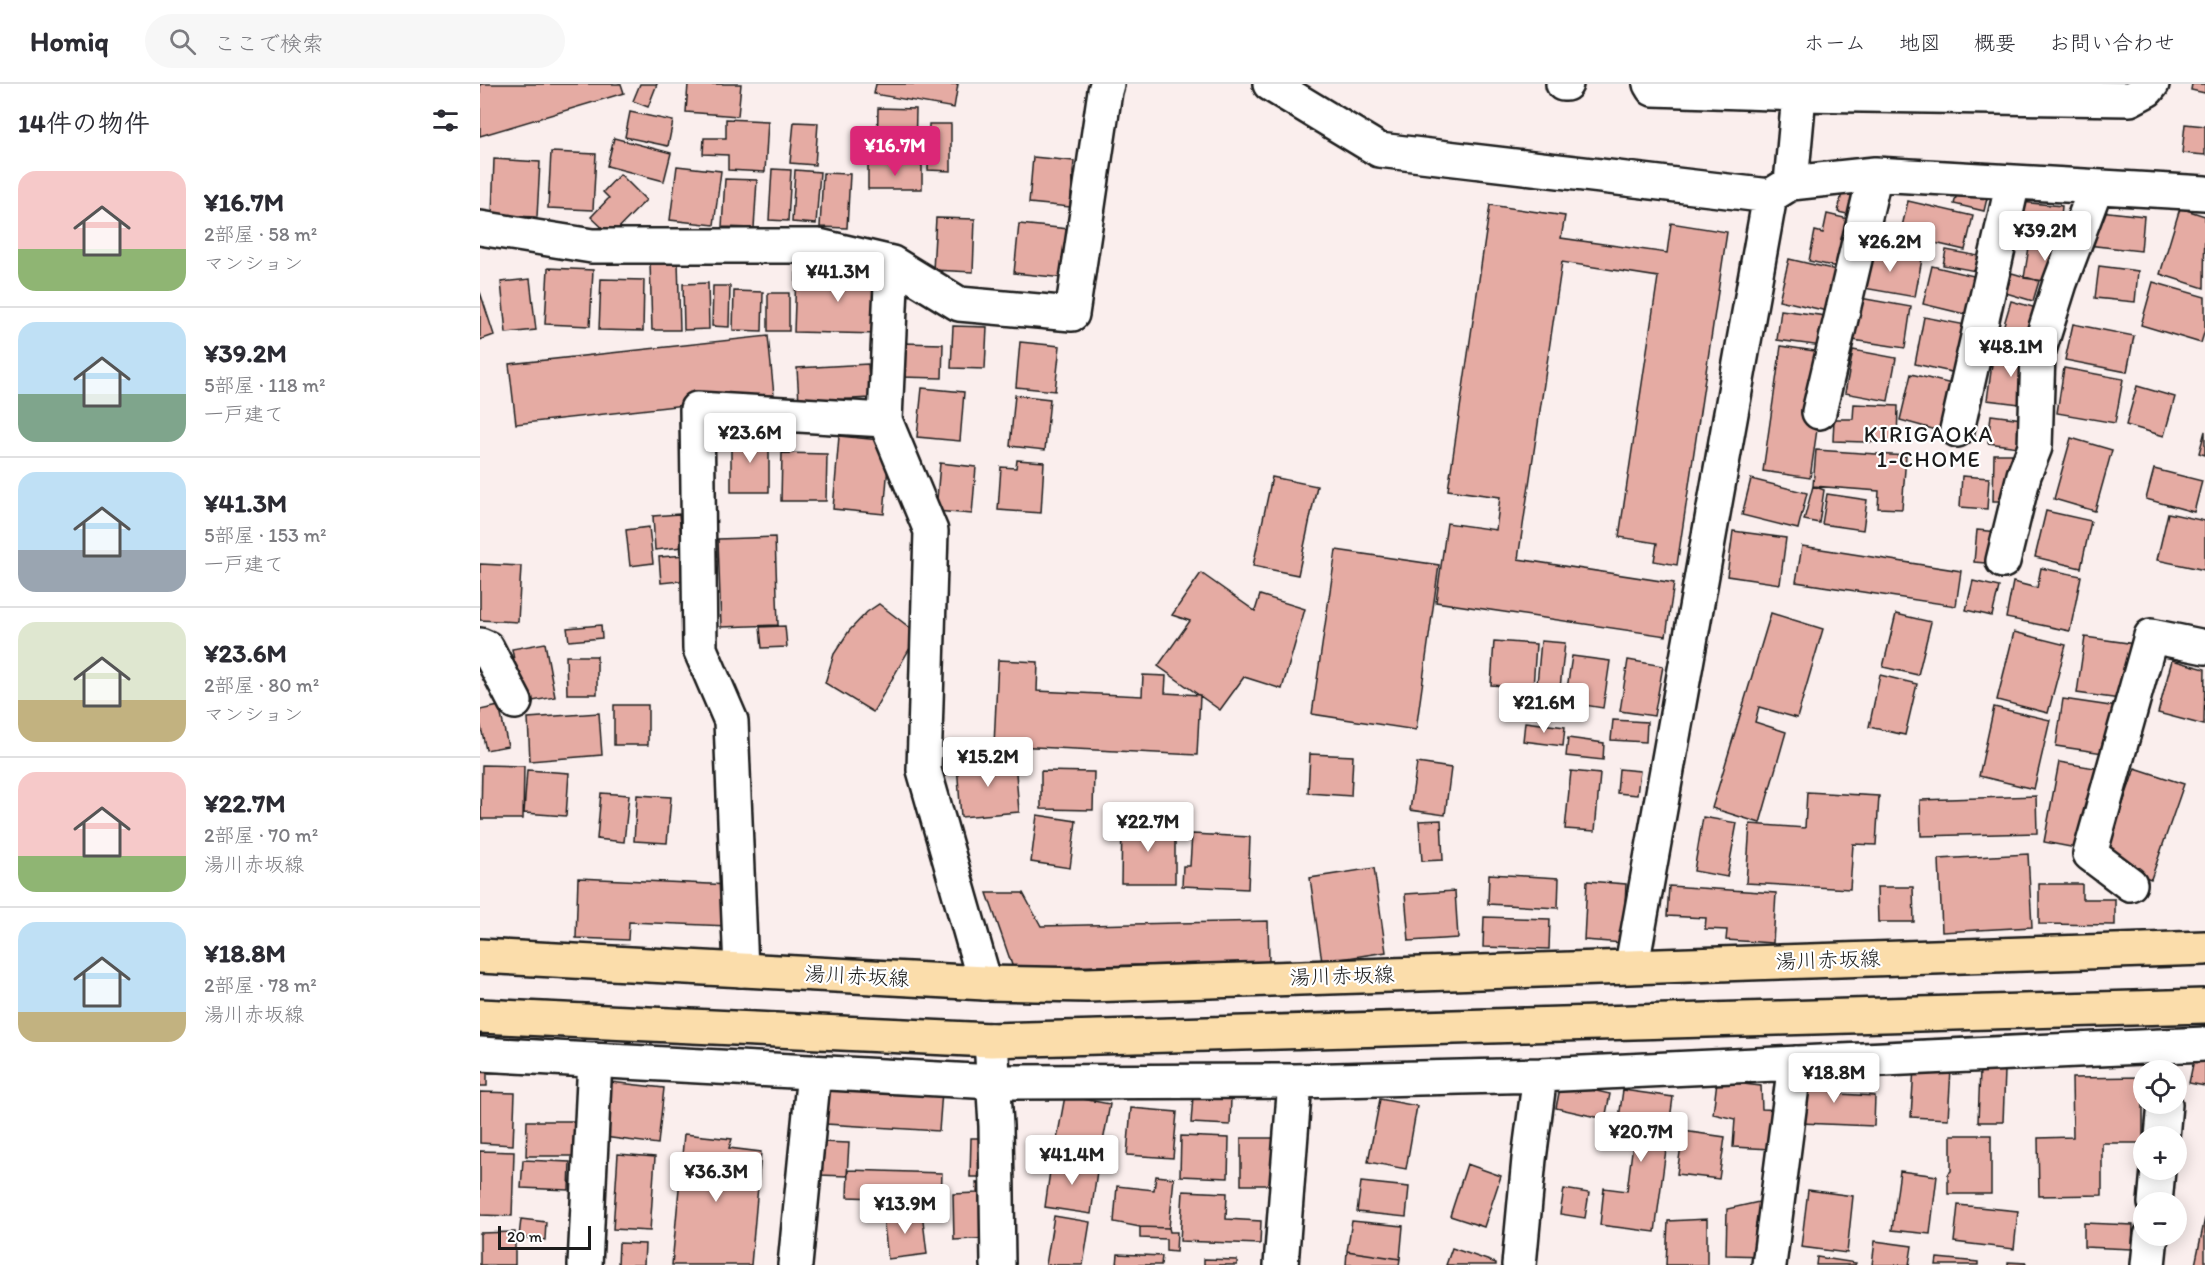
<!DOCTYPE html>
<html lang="ja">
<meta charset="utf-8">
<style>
body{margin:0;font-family:Itim,"Klee One",sans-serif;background:#f7f7f7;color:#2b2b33;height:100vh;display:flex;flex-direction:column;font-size:22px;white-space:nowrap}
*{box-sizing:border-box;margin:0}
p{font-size:20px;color:#7c7c81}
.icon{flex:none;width:33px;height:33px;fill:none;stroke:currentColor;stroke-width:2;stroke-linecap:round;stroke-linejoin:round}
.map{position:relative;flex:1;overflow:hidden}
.details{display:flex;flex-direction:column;background:#fff;width:480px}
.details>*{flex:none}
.tools{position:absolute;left:1653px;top:976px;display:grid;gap:12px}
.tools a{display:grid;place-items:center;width:54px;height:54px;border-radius:50%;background:#fff;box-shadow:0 3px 15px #0003;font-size:30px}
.scale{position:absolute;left:18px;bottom:15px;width:93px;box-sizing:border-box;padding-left:6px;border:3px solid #1c1c1c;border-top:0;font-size:16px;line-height:21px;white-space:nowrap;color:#1c1c1c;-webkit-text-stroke:4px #fff;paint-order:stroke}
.price{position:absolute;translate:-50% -51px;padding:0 14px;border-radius:6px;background:#fff;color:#222;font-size:20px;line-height:39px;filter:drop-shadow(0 2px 3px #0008)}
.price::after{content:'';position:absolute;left:50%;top:36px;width:18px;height:14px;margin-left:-9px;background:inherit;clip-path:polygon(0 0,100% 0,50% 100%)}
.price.active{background:#db2777;color:#fff}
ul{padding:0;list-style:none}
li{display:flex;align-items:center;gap:18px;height:150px;padding:0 18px}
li+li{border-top:2px solid #e1e1e2}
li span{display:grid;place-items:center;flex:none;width:168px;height:120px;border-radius:18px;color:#555}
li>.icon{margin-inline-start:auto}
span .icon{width:72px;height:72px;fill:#fffc;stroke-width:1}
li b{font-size:26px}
h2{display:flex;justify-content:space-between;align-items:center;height:72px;padding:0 18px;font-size:26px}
header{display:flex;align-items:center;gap:36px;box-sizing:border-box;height:84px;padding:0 30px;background:#fff;border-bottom:2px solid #e1e1e2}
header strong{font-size:28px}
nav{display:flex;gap:33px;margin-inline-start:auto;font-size:21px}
.search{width:420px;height:54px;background:#f7f7f7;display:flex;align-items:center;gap:15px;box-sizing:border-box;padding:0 21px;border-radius:33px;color:#7c7c81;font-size:22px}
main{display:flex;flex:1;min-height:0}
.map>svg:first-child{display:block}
.building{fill:#e5aba3;stroke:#1c1c1c;stroke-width:1.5}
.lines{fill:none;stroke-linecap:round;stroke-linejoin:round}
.minor-casing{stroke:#1c1c1c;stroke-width:38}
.major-casing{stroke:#1c1c1c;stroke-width:38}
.minor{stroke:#fff;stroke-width:33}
.major{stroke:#fbddab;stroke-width:33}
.labels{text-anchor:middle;stroke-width:4.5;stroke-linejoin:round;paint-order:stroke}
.street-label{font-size:21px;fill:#1c1c1c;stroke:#fff}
.neighbourhood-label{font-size:22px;letter-spacing:1.5px;fill:#1c1c1c;stroke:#fff}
</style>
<header>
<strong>Homiq</strong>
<div class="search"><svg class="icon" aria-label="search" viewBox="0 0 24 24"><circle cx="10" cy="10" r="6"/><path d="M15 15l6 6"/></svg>ここで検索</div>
<nav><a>ホーム</a><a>地図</a><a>概要</a><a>お問い合わせ</a></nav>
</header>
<main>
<section class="details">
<h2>14件の物件<svg class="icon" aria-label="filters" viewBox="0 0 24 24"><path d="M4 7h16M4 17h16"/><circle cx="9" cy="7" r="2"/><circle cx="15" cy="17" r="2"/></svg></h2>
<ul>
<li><span style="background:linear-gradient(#f6c9c9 65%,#8fb573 0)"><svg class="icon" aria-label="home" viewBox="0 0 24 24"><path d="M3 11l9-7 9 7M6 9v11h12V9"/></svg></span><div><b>¥16.7M</b><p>2部屋 · 58 m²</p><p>マンション</p></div></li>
<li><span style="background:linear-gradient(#bfe0f5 60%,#7fa58c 0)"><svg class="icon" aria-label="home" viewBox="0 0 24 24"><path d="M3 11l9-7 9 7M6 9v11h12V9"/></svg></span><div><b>¥39.2M</b><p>5部屋 · 118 m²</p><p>一戸建て</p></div></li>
<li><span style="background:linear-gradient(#bfe0f5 65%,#9aa5b1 0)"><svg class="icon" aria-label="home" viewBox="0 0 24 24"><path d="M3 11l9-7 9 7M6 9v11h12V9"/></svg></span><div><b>¥41.3M</b><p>5部屋 · 153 m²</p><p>一戸建て</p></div></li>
<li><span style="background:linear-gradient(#dfe7d0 65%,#c2b280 0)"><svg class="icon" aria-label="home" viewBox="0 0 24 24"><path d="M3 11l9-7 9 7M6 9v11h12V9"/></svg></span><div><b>¥23.6M</b><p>2部屋 · 80 m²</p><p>マンション</p></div></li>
<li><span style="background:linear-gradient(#f6c9c9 70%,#8fb573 0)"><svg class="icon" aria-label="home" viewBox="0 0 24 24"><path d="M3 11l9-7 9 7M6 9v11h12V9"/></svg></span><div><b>¥22.7M</b><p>2部屋 · 70 m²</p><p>湯川赤坂線</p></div></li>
<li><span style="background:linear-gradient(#bfe0f5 75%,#c2b280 0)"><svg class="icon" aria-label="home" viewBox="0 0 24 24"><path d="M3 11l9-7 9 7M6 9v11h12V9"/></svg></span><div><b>¥18.8M</b><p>2部屋 · 78 m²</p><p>湯川赤坂線</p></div></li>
</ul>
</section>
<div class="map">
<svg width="1725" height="1181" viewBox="0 0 1725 1181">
<rect width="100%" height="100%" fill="#faeeed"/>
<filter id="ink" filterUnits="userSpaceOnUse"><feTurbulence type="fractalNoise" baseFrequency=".0167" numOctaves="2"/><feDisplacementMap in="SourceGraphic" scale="12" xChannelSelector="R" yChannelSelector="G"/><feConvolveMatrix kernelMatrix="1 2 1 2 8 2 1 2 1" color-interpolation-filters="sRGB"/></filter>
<g filter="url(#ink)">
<path class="building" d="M0,0H141L144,9L0,52Z
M160,0H177L168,23L153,17Z
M208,0H261L258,32L206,28Z
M396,0H478L474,24L394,10Z
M1712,0H1725V9L1711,6Z
M398,24L436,25L435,71L397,70Z
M150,28L193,37L188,62L145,53Z
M246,35L288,37L285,88L248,86V71L223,70L224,54H246Z
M314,38L338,39L335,81L310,79Z
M449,40H471V87L448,86Z
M1705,40L1725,42V71L1702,69Z
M134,54L191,69L184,97L127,82Z
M71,68L116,70L113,126L68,124Z
M553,73L594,77L590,123L549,119Z
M14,75L60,78L57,133L12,131Z
M388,81H442V105H388Z
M197,82L241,87L234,141L190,136Z
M292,85L311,86L308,137L289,136Z
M315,86L340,88L336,140L312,138Z
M343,89L370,90L367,144L340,143Z
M140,90L166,116L131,152L111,133L129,114L123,108Z
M245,95L277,96L274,144L242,143Z
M1479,103L1508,110L1504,127L1474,120Z
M1362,108L1380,112L1376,132L1358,128Z
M1428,117L1493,132L1485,166L1420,151Z
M1541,118L1582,122L1579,154L1538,150Z
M1010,121L1085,132L1081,154L1187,169L1191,139L1247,148L1197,481L1174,477L1177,459L1139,453L1178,193L1082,178L1038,475L1194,499L1186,552L956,518L967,439L1016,446L1020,413L968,406Z
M1700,124L1725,132L1724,204L1680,190Z
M1611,126L1664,132L1661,167L1607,161Z
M1347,130L1377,137L1367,185L1329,177L1335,147L1343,149Z
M456,134L495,135L493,188L453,186Z
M539,140L589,145L584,194L534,189Z
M1550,157L1587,163L1580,199L1544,194Z
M1385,164L1442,175L1435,213L1378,203Z
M1466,166L1504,173L1501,188L1463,181Z
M1309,175L1365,188L1356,229L1299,216Z
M198,177L200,246H172L170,178Z
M1452,182L1502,194L1493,232L1443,220Z
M1619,182L1658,187L1655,218L1615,214Z
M68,184L113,186L110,242L65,240Z
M316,189L403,191L401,250L314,248Z
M1532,189L1559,197L1553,217L1526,209Z
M50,195L56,246L26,249L21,198Z
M121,195L164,196L163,247L119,246Z
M1673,198L1725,213V246L1721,259L1661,241Z
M228,199L229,245L204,246L203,200Z
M233,202H250L249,243L232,242Z
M254,207L283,208L282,247L253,246Z
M0,208L14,251L0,256Z
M288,209H309V247H288Z
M1380,214L1431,223L1425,264L1373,256Z
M1531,217L1564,226L1553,264L1520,254Z
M1301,226L1346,232L1342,262L1297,256Z
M1444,233L1486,241L1476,289L1435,280Z
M1593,240L1654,252L1647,288L1585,276Z
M473,242L507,243L505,285L471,284Z
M288,252L294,311L36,340L29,280Z
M540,258L580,262L575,307L536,303Z
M421,259L463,260L462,294L420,293Z
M1301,262L1348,269L1330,394L1283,387Z
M1373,266L1416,274L1408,317L1365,309Z
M1514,266L1554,271L1548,321L1507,316Z
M388,280L390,314L319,318L317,284Z
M1584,284L1643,295L1635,339L1577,329Z
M1431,290L1472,300L1460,347L1420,336Z
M1657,302L1695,313L1684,352L1646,341Z
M442,304L484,308L480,357L437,353Z
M535,311L570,315L565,366L530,362Z
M1374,320L1418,322L1417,359L1353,357L1354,335H1373Z
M1511,331L1550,336L1546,364L1508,359Z
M1725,347V371L1719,369Z
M359,352L410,357L404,430L353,425Z
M251,353H289V408H251Z
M1591,354L1632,366L1615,427L1574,415Z
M1336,366L1426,372L1422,425L1398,424L1399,407L1333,402Z
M302,369L347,370L346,417H301Z
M1514,370H1532L1531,417H1513Z
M537,376L564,378L561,429L518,426L521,383L536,384Z
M460,379L496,383L492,430L456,427Z
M1674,385L1722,397L1714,428L1666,415Z
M1482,392L1509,394L1507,425L1480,423Z
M792,393L837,402L818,491L773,482Z
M1271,395L1327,409L1318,445L1262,431Z
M1333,402L1344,406L1339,439L1324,436Z
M1347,410L1387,416L1383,446L1342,440Z
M1566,427L1611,437L1601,484L1555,473Z
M1688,429L1725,437V486L1677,476Z
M199,430L202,463L175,466L173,432Z
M169,443L173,479L150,482L146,446Z
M1497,446L1520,448L1517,480L1494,478Z
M1253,447L1306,454L1300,500L1247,492Z
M295,453L298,541L241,543L238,455Z
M1322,462L1481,487L1476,522L1316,498Z
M856,466L959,481L936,646L832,630Z
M207,471L209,496L181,499L179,473Z
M0,480L41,482L38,538L0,536Z
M1561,484L1601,492L1590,547L1526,534L1533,498L1557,504Z
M721,489L775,527L780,511L825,525L802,605L764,593L740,626L678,582L710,537L692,531Z
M1493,497L1519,503L1512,532L1486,526Z
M399,520L438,550L393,628L345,599L354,570L369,547L387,528Z
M1291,529L1343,545L1317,634L1279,623L1275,638L1306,648L1280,739L1232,724Z
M1416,530L1451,538L1438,591L1403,583Z
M121,541L122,554L89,557L87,544Z
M305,542L307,563L282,564L280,543Z
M1534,548L1586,561L1568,629L1517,616Z
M1605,553L1655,560L1647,616L1597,609Z
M1014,557L1056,560L1053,604L1011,601Z
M1061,557L1085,559L1079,613L1056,611Z
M65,559L75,613L42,619L32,565Z
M86,572H117V610H87Z
M1092,572L1130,577L1123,624L1085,618Z
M518,576L558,578L557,607L662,612L663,591L686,592L685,609L720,611L717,671L514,661Z
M1148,576L1183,582L1174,632L1140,627Z
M1692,576L1725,585L1724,641L1678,629Z
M1400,591L1437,600L1425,651L1389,643Z
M1583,615L1637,623L1630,670L1576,662Z
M134,621H168V661H134Z
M19,622L28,662L6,666L0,639V626Z
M1514,623L1570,636L1554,705L1499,692Z
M119,629L122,671L50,677L48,634Z
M1133,636L1167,638L1166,658L1131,656Z
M1045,638L1085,643L1083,662L1043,657Z
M1088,654L1124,659L1123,676L1086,672Z
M830,670L873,672L871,712L828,709Z
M535,676L539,728L481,733L477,681Z
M1579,678L1621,685L1607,766L1564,758Z
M937,679L971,684L965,731L930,726Z
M2,681L44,682L43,735H1Z
M1655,684L1704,700L1671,795L1623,778Z
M1139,685L1160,687L1157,711L1137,709Z
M47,686L89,689L86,732L44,729Z
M561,687L614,688L613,726L561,725Z
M1091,687L1120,690L1115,747L1085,745Z
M1327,708L1399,712L1396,761L1373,760L1370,805L1266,799L1270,740L1325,744Z
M121,709L149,711L144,758L117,755Z
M157,711L191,713L187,759L154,757Z
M1556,712L1557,749L1441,752L1440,716Z
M557,731L596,737L590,784L551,778Z
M1223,733L1257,739L1247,793L1214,787Z
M961,736L963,776L942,777L939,737Z
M642,738H695V799H641Z
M712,750L770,753L768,805L702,802L703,782H710Z
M1548,770L1552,843L1462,848L1459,775Z
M894,784L906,868L842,878L830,794Z
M1009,790L1079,794L1078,824L1008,820Z
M98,794L251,801L249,842L149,838L148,856L96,854Z
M1107,797L1146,800L1143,859L1104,856Z
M1559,800H1602V815H1635V841L1559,840Z
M1189,802L1296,809L1293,859L1246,856L1247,846L1225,845L1226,834L1187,832Z
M1397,803H1433L1434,838H1398Z
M975,807L978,854L929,857L925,810Z
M507,809H543L561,842L788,837L789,878L533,884Z
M1004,833L1070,835L1069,865L1003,863Z
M1716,966L1725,967V1002L1709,999Z
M0,980L35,981V989H7V1002H0Z
M1434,983L1471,985L1468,1035L1431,1033Z
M1500,986L1525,987L1523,1038H1498Z
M1323,991L1361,993L1360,1010L1395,1012L1394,1042L1320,1039Z
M1663,993V1059H1622V1111L1559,1112L1558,1054L1593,1053L1592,994Z
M1237,997L1281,1002L1282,1025L1302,1026L1291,1065L1253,1063L1255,1035L1233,1030Z
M130,998L184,1004L178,1060L124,1053Z
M1081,999L1130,1010L1125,1035L1076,1024Z
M349,1000L462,1007L459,1047L346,1040Z
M1143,1006L1193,1013L1175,1148L1120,1141L1124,1104L1147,1107L1155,1043L1138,1041Z
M0,1008L35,1009L33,1061L0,1059Z
M585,1012L630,1020L620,1074L575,1066Z
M713,1012L751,1014L750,1041L711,1039Z
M900,1015L937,1022L926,1085L888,1078Z
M651,1024L697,1028L693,1074L647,1071Z
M47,1037H104V1072H46Z
M1203,1047L1245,1053L1239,1095L1197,1090Z
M204,1050L252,1055L249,1064L281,1068L271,1181H192Z
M1471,1051H1511V1110H1468V1090L1471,1087Z
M701,1052L749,1054L748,1094L700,1092Z
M491,1054H513L512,1093H490Z
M761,1054H798V1101H761Z
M340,1058L369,1059L367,1092L339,1091Z
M0,1067L34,1068L32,1132L0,1131Z
M138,1070L175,1073L170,1147L133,1145Z
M572,1073L618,1080L611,1130L565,1123Z
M43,1076L90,1078L89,1106L41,1104Z
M987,1080L1021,1092L1004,1143L970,1132Z
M368,1086L462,1089L461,1116L367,1113Z
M1420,1087L1457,1092L1450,1150L1412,1146Z
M676,1092L694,1094L689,1144L660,1143L634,1138L637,1102L674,1106Z
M510,1098L512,1154L474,1156L473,1110L497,1109L496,1099Z
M881,1098L929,1103L926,1133L877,1128Z
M1084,1105L1109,1109L1105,1134L1080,1130Z
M1328,1106L1373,1112L1367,1169L1321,1163Z
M703,1107L747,1109L746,1135L781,1137L780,1160L700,1157Z
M1288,1116L1287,1172L1246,1171L1247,1125Z
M1478,1121L1538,1127L1534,1165L1474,1158Z
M442,1128L447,1170L408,1175L403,1132Z
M574,1132L610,1138L603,1181H566Z
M1725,1134V1181H1715Z
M41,1135L66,1138L65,1156L39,1153Z
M1227,1135V1181H1186L1188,1137Z
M872,1137L923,1142L920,1175L867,1167Z
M1604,1139L1653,1141L1652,1165L1604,1163Z
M660,1143L689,1144L690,1148H697L696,1168L686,1167V1155L660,1154Z
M35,1148V1181H0V1149Z
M1395,1157L1432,1162L1429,1181H1392Z
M139,1159L165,1160L164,1181H138Z
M972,1164L1016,1179V1181H966Z
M867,1167L920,1175L919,1181H866Z
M638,1170L682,1172L681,1181H637Z
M1337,1173L1376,1179L1375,1181H1336Z
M1457,1174L1498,1178V1181H1456Z
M724,1175L757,1176V1181H724Z
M1528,1178L1546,1179L1545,1181H1528Z"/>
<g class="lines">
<defs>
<path id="minor" d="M790,0L899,66L1290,112L1311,99L1395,90L1725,109
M1083,0H1086
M1170,0L1173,5L1319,10L1650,15L1667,6L1672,0
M1311,99L1320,0
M0,144L112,162H339L412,179L479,220L592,230L625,7L627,0
M412,179L405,336L451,447L444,686L505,899
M1339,328L1395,90
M1477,346L1533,98
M1523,477L1544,391L1555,363L1558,269L1580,199L1616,103
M0,561L7,564L35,618
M1650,800L1610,770L1671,552L1725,563
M1152,881L1290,112
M261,886L251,637L220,565L217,325L405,336
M511,956L516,1042L518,1181
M0,970L513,998L815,997L1060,991L1725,960
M1682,1053L1685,1020
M1675,1119L1678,1086
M105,1181L115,976
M315,1181L334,988
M801,1181L815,997
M1039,1181L1049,1075L1060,991
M1289,1181L1315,979
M1668,1181L1671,1152"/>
<path id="major" d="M0,872L505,899L607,901L1725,864
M0,932L511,956L1725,922"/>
</defs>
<use href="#minor" class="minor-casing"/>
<use href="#major" class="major-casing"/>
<use href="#minor" class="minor"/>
<use href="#major" class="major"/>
</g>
</g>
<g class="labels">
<g class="street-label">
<text transform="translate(1348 876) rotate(-2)" y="7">湯川赤坂線</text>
<text transform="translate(377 892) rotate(3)" y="7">湯川赤坂線</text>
<text transform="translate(862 892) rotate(-2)" y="7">湯川赤坂線</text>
</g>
<g class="neighbourhood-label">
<text x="1449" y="358">KIRIGAOKA<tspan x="1449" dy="25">1-CHOME</tspan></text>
</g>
</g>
</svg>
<div class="tools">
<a><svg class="icon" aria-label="locate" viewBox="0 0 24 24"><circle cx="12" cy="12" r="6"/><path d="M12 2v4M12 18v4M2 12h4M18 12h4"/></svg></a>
<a>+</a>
<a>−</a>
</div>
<div class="scale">20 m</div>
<b class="price active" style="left:415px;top:93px">¥16.7M</b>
<b class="price" style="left:1565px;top:178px">¥39.2M</b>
<b class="price" style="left:1410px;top:189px">¥26.2M</b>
<b class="price" style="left:358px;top:219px">¥41.3M</b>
<b class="price" style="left:1531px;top:294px">¥48.1M</b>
<b class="price" style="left:270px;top:380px">¥23.6M</b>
<b class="price" style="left:1064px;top:650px">¥21.6M</b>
<b class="price" style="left:508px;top:704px">¥15.2M</b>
<b class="price" style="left:668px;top:769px">¥22.7M</b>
<b class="price" style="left:1354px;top:1020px">¥18.8M</b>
<b class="price" style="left:1161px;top:1079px">¥20.7M</b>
<b class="price" style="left:592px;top:1102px">¥41.4M</b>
<b class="price" style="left:236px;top:1119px">¥36.3M</b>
<b class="price" style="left:425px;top:1151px">¥13.9M</b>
</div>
</main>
